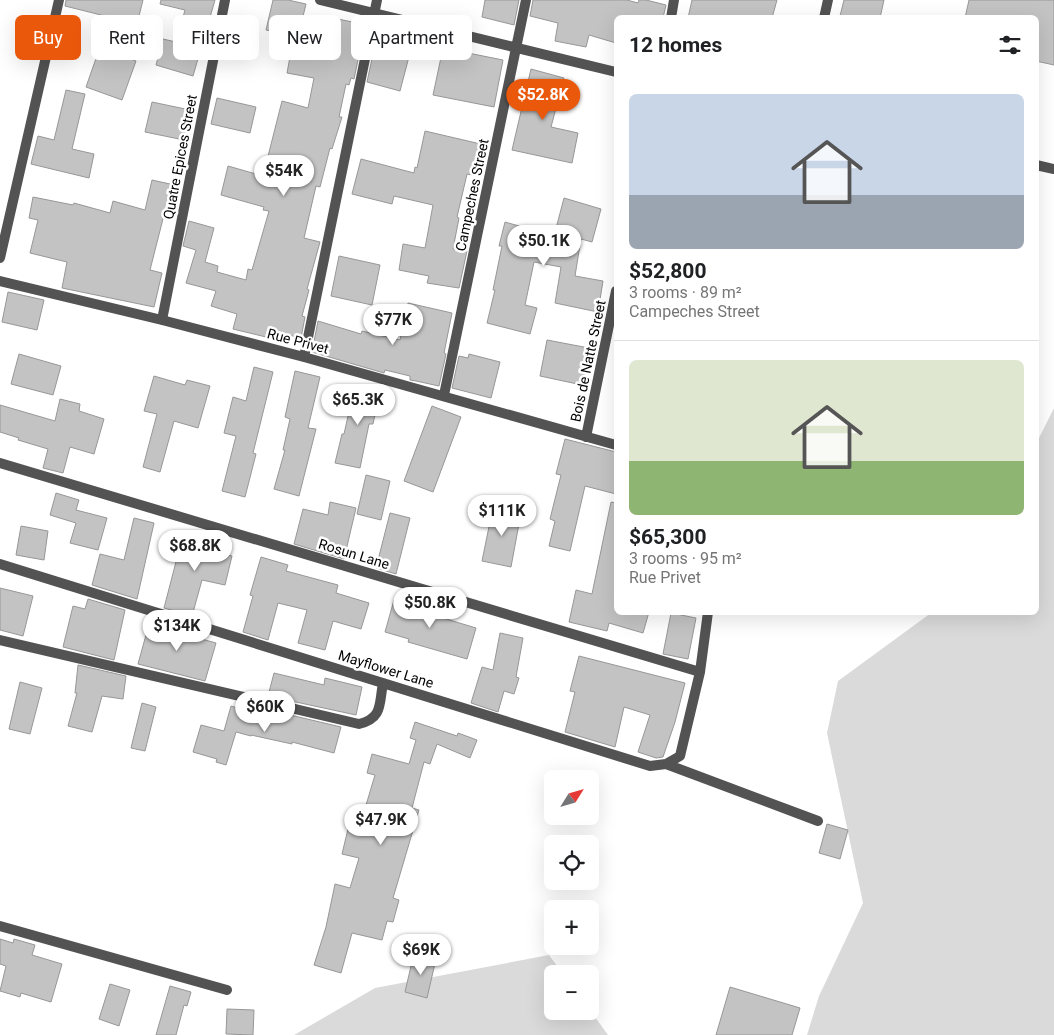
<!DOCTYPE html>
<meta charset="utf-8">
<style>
body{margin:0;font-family:Roboto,sans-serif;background:#f2f2f2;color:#202124;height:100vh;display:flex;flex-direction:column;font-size:19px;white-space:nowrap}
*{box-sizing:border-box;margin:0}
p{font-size:16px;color:#757577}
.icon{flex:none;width:28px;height:28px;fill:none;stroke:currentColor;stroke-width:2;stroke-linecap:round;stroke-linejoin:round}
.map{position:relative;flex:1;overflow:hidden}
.details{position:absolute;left:614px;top:15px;width:425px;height:600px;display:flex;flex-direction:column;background:#fff;border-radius:8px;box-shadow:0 5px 20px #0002}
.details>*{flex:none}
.banner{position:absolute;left:15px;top:15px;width:475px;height:45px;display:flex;gap:10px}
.needle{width:32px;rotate:53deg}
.buttons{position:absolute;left:544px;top:770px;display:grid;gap:10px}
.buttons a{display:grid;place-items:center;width:55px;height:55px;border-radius:8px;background:#fff;box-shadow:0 5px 20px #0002;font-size:25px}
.price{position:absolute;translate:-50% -42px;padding:0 11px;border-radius:18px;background:#fff;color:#222;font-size:16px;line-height:32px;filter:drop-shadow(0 1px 2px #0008)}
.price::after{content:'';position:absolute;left:50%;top:30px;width:15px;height:11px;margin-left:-8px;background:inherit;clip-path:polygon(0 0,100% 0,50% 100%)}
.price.current{background:#ea580c;color:#fff}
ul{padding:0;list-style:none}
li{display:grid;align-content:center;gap:10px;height:265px;padding:0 15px}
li+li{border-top:1px solid #e0e0e0}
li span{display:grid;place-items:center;height:155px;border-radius:8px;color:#555}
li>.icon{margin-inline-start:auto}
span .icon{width:90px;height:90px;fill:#fffc;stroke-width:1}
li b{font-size:21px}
h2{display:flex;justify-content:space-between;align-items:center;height:60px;padding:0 15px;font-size:21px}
.tag{padding:0 18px;border-radius:8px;background:#fff;box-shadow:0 5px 20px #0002;font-size:18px;line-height:45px}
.tag.current{background:#ea580c;color:#fff}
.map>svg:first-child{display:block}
.green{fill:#dadada}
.building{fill:#c3c3c3;stroke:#979797}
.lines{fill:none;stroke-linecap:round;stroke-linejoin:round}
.street{stroke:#535353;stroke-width:10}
.labels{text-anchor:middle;stroke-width:5;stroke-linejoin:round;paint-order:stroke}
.street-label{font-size:14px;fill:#000;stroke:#fff}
</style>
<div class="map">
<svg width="1054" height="1035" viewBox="0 0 1054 1035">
<rect width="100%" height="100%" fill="#fff"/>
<path class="green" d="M1054,408V1035H807L819,996L863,903L827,733L838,681L931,613L1036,612V444Z
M549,955L563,974H552V1011L590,1010L608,1035H294L375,988Z"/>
<path class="building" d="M66,0H143L137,24L65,6Z
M161,0H215L193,76L156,65L163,39L176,42L185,10L160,4Z
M273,0H288L306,4L298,37L266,30Z
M485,0H519L514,25L482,17Z
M533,0H627L638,3L639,0H646L666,5L663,18H616V43L589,35L586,47L555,41L558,23L530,16Z
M692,0H777L772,18H688Z
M844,0H884L880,18H847L840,16Z
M969,0H1054V65L1036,61V18H965Z
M333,18L362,24L360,35L363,36L354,79L351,78L349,85L346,84L339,117H342L332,149L330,148L320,187L316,186L304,238L320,242L307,289L309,290L302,316L305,317L301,338L268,330L266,337L233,329L237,314L211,306L216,291L186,283L196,250L183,246L189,221L214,228L205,262L218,266L217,272L246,280L248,269L252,270L269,211L263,210L264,207L221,195L228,166L263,176L282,101L308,108L314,78L287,73L292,46L326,52Z
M376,40L411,49L400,91L367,82Z
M100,47L136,61L122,100L86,87Z
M443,48L503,60L494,107L433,95Z
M531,69L564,78L551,127L578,133L572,163L512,150Z
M66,90L85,94L72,149L94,154L89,178L31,164L38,136L54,140Z
M217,98L256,107L250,133L211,124Z
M152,102L190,110L184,140L145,132Z
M425,131L485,145L478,176L467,174L457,217L459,218L453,249L467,251L459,288L427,283L429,276L399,270L403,244L425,248L433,205L394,196L392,204L352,194L361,159L414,173L415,167L417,168Z
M152,180L179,186L173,213L165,211L150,270L162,273L154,307L62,288L67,262L30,253L38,220L29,218L33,197L73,205L74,203L110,213L113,201L145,210Z
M564,198L601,209L592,242L581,239L575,276L603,281L598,312L555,303L561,267L534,262L525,305L537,308L530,334L487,323L495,290H493L502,246H499L505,222L554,236Z
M339,256L380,265L372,305L331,296Z
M8,292L44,300L37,330L2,322Z
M408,303L452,313L444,353L446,354L439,386L416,381L410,380V376L385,370L384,373L312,352L318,321L361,334L362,331L400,340Z
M547,340L589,348L582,385L540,376Z
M19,354L61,366L53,395L11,384Z
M469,354L500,362L491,398L452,388L459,356L468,358Z
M254,367L273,372L253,453L256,454L245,497L222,491L236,436L224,433L233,397L246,401Z
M295,371L320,377L308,428L316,429L299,496L274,489L285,450H283L290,419L285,417Z
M154,376L185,385L187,380L210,386L198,428L174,421L160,472L143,467L157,414L144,411Z
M355,385L380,391L373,424H369L360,468L335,463L342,434H344Z
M60,399L80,404L79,411L104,419L94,454L70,447L63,473L43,468L48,449L18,440L19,438L0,432V405L55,421Z
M432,406L461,417L433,492L404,481Z
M565,439L616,452V494L585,486L570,551L549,546L555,521L550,519L561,475L556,474Z
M366,475L390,481L381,520L357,514Z
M56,493L79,500L76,510L107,518L98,550L70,543L76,523L50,515Z
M330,502L356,508L344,559L294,544L303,509L328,515Z
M611,502L616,503V612H649L643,633L609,623L607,631L569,622L576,590L592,594Z
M493,507L521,513L511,567L482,561Z
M390,513L410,518L396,574L376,568Z
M134,518L154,523L137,599L92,585L100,554L124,560Z
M21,526L48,531L44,560L16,555Z
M184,531L211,539L207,550L232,556L225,585L202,580L192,616L164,608Z
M261,557L288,565L286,571L338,585L336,593L369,603L361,629L333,621L325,650L298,643L307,610L278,603L268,640L243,632L253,596L250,595Z
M0,588L33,596L23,636L0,630Z
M88,599L125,610L114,660L63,647L73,606L85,609Z
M394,600L419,607V605L445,613L443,618L476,628L467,659L408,642L409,639L385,632Z
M671,613L696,618L688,659L663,654Z
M160,621L188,630L187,635L216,643L205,681L138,664L149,624L159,627Z
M500,633L523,638L516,677L519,678L514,694L504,691L498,712L471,703L482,667L493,670Z
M579,656L685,683L675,722L663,757L656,758L638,752L650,715L624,707L615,747L565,732L575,692L570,691Z
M78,665L126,676L123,699L102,696L92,732L68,726L77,693H75Z
M274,673L324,685L325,678L362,687L356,715L268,696Z
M20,682L42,688L30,734L9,729Z
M142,703L156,707L145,751L131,748Z
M231,706L263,716L265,709L341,727L334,753L292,742V744L251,735V736L236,732L226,765L216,762L217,759L193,752L201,725L224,731Z
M415,722L457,736L458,733L477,740L470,758L437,744L430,764L424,762L412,808L419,810L393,898L399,900L393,922L387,921L382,940L352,933L341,973L314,965L326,927L335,884L350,888L359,858L342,854L348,829L358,832L375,775L367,773L372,754L409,764L416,740L410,738Z
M827,824L848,830L840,859L819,853Z
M0,939L13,943L14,939L35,945L32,955L62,964L51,1002L21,993L20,997L0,991L6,966L0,964Z
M414,953L436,959L427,998L405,992Z
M110,984L130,990L119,1026L99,1019Z
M170,986L191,992L187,1006L184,1005L176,1035H156Z
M730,987L800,1008L792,1035H716Z
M227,1009L254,1010L253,1035L226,1034Z"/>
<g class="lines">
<path class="street" d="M320,0L616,72
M671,18L674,0
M824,18L828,0
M1036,165L1054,169
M0,258L59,0
M0,281L162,320L304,357L616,445
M162,320L225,0
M304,357L377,0
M444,395L526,0
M586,437L616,291
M0,463L700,672
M0,564L650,766L666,764L680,756L700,672L708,612
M0,640L359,724C383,718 379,704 383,683
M666,764L818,821
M0,926L227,990"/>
</g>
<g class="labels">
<g class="street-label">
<text transform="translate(180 157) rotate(-79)" y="5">Quatre Epices Street</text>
<text transform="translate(472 195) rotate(-78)" y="5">Campeches Street</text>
<text transform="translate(298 341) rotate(15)" y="5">Rue Privet</text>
<text transform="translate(588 361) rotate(-78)" y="5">Bois de Natte Street</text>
<text transform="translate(354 554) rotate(17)" y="5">Rosun Lane</text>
<text transform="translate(386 669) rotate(17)" y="5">Mayflower Lane</text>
</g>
</g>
</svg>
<div class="buttons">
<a><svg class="needle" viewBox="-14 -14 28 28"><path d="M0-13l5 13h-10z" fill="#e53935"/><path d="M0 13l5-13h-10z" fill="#757577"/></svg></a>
<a><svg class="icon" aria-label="locate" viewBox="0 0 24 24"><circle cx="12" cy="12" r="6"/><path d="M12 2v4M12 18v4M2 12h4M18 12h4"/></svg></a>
<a>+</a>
<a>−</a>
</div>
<b class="price current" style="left:543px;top:121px">$52.8K</b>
<b class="price" style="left:284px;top:197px">$54K</b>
<b class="price" style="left:544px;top:267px">$50.1K</b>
<b class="price" style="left:393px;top:346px">$77K</b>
<b class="price" style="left:358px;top:426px">$65.3K</b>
<b class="price" style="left:502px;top:537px">$111K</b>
<b class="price" style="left:195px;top:572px">$68.8K</b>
<b class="price" style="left:430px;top:629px">$50.8K</b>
<b class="price" style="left:177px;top:652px">$134K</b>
<b class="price" style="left:265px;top:733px">$60K</b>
<b class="price" style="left:381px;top:846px">$47.9K</b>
<b class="price" style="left:421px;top:976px">$69K</b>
<div class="banner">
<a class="tag current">Buy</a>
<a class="tag">Rent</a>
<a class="tag">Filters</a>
<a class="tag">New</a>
<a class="tag">Apartment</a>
</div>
<section class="details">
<h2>12 homes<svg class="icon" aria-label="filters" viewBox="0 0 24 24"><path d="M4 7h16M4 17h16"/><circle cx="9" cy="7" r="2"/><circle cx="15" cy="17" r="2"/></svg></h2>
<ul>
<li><span style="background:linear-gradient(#c9d6e8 65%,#9aa5b1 0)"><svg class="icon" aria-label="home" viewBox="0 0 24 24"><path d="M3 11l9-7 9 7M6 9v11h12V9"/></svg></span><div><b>$52,800</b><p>3 rooms · 89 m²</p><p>Campeches Street</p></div></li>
<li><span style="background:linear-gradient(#dfe7d0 65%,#8fb573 0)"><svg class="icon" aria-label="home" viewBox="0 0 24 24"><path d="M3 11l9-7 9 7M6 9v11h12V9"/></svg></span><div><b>$65,300</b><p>3 rooms · 95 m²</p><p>Rue Privet</p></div></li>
</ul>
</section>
</div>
